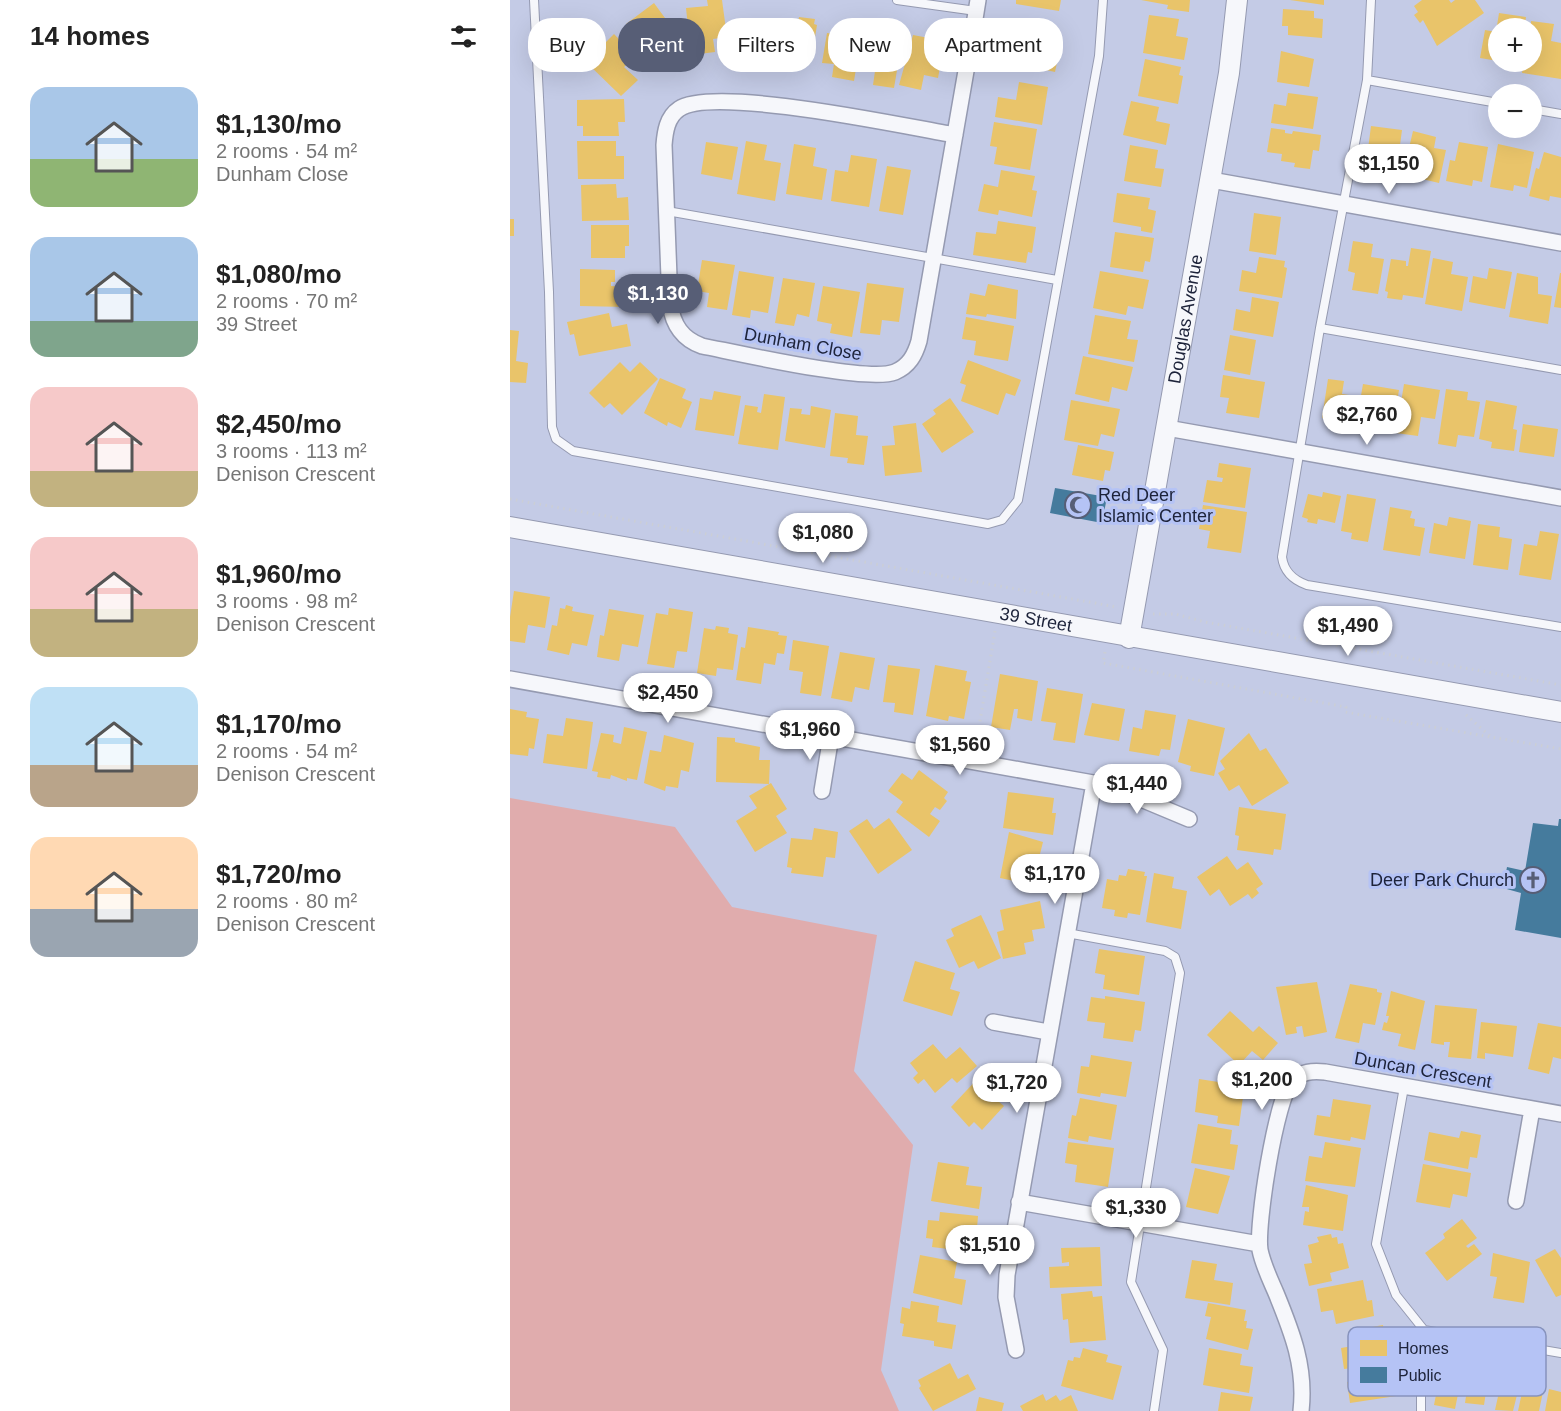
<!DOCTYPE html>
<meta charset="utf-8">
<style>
body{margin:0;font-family:Helvetica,sans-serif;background:#f2f2f2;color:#222;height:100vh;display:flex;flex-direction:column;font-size:22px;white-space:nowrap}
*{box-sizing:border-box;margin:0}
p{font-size:20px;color:#767676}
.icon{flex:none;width:33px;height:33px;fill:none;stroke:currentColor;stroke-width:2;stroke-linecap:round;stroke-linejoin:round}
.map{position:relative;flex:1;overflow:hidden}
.side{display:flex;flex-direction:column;background:#fff;width:510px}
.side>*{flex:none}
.top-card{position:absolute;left:18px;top:18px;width:570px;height:54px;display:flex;gap:12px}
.buttons{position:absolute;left:978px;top:18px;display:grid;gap:12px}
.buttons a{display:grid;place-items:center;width:54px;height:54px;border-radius:50%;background:#fff;box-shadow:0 6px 24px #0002;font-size:30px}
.price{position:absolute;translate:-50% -51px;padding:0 14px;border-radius:21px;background:#fff;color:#222;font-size:20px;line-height:39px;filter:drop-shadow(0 2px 3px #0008)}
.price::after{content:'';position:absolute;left:50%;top:36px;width:18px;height:14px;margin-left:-9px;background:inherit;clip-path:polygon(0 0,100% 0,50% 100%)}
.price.selected{background:#575e76;color:#fff}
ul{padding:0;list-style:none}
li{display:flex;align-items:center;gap:18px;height:150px;padding:0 30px}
li span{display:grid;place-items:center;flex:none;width:168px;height:120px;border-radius:18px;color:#555}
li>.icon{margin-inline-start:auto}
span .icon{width:72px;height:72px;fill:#fffc;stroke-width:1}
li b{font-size:26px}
h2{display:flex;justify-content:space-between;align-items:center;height:72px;padding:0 30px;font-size:26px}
.tag{padding:0 21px;border-radius:24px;background:#fff;box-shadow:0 6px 24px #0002;font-size:21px;line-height:54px}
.tag.selected{background:#575e76;color:#fff}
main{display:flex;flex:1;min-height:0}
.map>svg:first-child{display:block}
.green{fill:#e0acad}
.homes{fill:#e9c46a}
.public{fill:#457b9d}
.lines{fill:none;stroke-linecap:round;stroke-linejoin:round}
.service-casing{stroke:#959ab1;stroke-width:10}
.minor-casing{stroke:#959ab1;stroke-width:18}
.tertiary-casing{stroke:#959ab1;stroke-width:22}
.path{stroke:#cbced6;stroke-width:3;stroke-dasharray:1.5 4.5;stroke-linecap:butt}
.service{stroke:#f6f7fb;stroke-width:8}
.minor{stroke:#f6f7fb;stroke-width:15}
.tertiary{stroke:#f6f7fb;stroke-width:20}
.labels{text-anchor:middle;stroke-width:6;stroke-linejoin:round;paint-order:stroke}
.street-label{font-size:18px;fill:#1d233a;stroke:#b5c3f5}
.poi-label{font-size:18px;fill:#1d233a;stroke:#b5c3f5;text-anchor:start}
.key{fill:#b5c3f5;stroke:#8793bd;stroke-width:1.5}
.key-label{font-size:16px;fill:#1d233a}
</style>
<main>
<section class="side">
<h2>14 homes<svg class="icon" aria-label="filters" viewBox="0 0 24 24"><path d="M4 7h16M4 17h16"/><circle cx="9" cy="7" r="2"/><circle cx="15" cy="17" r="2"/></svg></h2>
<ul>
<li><span style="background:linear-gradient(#a9c7e8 60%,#8fb573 0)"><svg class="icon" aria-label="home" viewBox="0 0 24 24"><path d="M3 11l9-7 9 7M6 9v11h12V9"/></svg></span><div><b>$1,130/mo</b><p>2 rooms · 54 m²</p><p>Dunham Close</p></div></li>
<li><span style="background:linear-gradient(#a9c7e8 70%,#7fa58c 0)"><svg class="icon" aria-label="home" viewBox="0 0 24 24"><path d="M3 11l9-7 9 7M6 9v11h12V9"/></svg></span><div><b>$1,080/mo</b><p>2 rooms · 70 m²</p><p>39 Street</p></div></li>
<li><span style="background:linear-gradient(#f6c9c9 70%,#c2b280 0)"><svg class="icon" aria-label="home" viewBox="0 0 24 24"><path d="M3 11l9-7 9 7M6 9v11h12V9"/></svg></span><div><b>$2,450/mo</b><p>3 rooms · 113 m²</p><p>Denison Crescent</p></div></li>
<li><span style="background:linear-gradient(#f6c9c9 60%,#c2b280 0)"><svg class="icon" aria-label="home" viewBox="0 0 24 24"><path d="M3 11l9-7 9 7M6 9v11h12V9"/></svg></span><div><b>$1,960/mo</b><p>3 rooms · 98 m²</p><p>Denison Crescent</p></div></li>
<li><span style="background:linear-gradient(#bfe0f5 65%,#b9a48a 0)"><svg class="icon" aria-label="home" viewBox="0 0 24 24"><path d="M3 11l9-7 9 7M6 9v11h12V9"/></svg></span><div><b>$1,170/mo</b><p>2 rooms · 54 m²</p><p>Denison Crescent</p></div></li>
<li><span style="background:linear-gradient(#ffd9b3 60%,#9aa5b1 0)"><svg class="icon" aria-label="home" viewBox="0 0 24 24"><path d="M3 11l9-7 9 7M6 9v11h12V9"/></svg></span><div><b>$1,720/mo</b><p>2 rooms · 80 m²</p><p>Denison Crescent</p></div></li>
</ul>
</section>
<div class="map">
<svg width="1051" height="1411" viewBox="0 0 1051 1411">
<rect width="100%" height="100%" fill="#c4cbe6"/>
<path class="green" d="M0,798L165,827L222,907L367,935L344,1071L403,1145L371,1370L389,1411H0Z"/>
<path class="homes" d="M197,0H212L217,37L203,39L205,52L181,55L176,8L198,6Z
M506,0H551L549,11L506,4Z
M631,0H680L679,12L657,9L658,5Z
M780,0H814V5Z
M912,0H939L941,3L945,0H965L974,13L927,46L913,20L910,23L904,15L908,12L904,6Z
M144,3L166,33L156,40L165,52L148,65L116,24Z
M773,9L804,11V18L813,19L812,38L778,35V26H772Z
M989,13L1016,17L1014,28H988V61L970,58L975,30L986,32Z
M639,15L669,19L666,36L678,38L674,60L633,53Z
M289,17L305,19L304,24L307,25L301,61L285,59L283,70L263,68L271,21L288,23Z
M229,19L242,21L241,32L259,35L255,62L223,58Z
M1021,21L1044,24L1041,41L1051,43V79L1012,73L1014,62H1022Z
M506,30L539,37L538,41L551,44L545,72L518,66L521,54L502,50Z
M317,33L351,38L344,81L322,77L324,64L312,63Z
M104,34L129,60L121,68L117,64L114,67L128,80L111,96L76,62Z
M359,35L392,41L384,88L363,85L365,71L352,69Z
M403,35L435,41L428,78L414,75L411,90L389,85Z
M771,51L804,59L799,87L767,82Z
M635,59L671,67L669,75L673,76L668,104L628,96Z
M509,82L538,87L532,125L485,117L488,97L506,100Z
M778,93L808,97L803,129L761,123L764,104L776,106Z
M114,99L115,122H108L109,136H73V126H67V100Z
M621,101L649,107L646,121L660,124L656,145L613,135Z
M484,122L527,129L520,170L484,164L487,147L480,146Z
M861,126L892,130L886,175L863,171L865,158L857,157Z
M761,128L775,130V133L782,134L783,131L811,135L809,151L803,150L800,169L784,167L785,163L771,161L772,154L757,152Z
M903,131L926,137L924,148L936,150L929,183L908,178L910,168L895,165Z
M67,141H106V156H114V179H68Z
M236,141L257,145L254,160L271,163L265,201L227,194Z
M196,142L228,147L222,180L191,174Z
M949,142L978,147L972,182L963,180L962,186L936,181L940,160L945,161Z
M284,144L306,148L303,166L317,169L312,200L276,194Z
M988,144L1024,152L1017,188L1004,185L1003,191L980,187Z
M620,145L648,150L645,168L654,169L651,187L614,181Z
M1034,152L1051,157V198L1040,196L1039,201L1019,196L1026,168L1029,169Z
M341,155L367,159L359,207L321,201L325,170L338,172Z
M377,166L401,170L393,215L369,211Z
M491,170L525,176L522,190L527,191L522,217L489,210L488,215L468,211L474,184L488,187Z
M106,184L107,198L118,197L119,220L72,221L71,185Z
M607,193L640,198L638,209L646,211L642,233L631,231V227L603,222Z
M744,213L771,217L766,255L739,251Z
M0,219H4V236H0Z
M488,221L526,227L522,253L518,252L516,263L463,255L466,232L486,234Z
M81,225H119V246H115V258H81Z
M605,232L644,238L640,262L635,261L633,272L600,267Z
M843,241L863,244L861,257L874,259L868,294L842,290L845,273L838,271Z
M901,248L921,251L913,298L893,295L892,300L877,298L878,292L875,291L881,259L896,261V266H898Z
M749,257L775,261L774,267L777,268L772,298L729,291L732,270L746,273Z
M923,258L943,262L941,274L958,277L952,311L915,304Z
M192,260L225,265L217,310L197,307L199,293L187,291Z
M979,268L1002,272L995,309L959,302L963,276L977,279Z
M70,269L105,270V282H101V286L117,287L116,307L70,306Z
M229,271L264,277L258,313L241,310L240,318L222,315Z
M590,271L639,280L633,309L618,306L616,315L583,308Z
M1007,273L1028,277V294L1042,296L1038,324L999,317Z
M1050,273H1051V308L1044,307Z
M273,278L305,283L299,317L287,314L284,326L265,323Z
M357,283L394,288L389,322L372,320L370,335L350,333Z
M478,284L508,290L506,319L477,314L476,317L456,314L460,293L475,296Z
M313,286L350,292L342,337L320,333L322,324L307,321Z
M742,297L769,302L763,337L723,330L726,309L740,312Z
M99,313L102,327L117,324L121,346L69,356L64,334L60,335L57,322Z
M585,315L621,321L617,339L628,340L624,362L578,354Z
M456,317L504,326L498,361L464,355L466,341L452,339Z
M0,330L9,331L6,361L18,363L16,383L0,382Z
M720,335L746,340L740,375L714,370Z
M573,356L623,367L617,391L602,387L599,402L565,394Z
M458,360L511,380L505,396L496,393L488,415L451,401L456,385L450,383Z
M110,362L120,372L130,362L148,379L112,415L100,403L94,408L79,393Z
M713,375L755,382L749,418L716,413L719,398L710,397Z
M150,378L176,389L172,398L182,402L171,428L158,422L157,426L134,413Z
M818,379L834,381L832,394L846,396L841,426L812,418Z
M853,384L889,390L882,432L863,429L866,415L862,414L860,421L847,419Z
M894,384L930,390L925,419L911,417L908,436L886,433Z
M936,389L958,392L957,400L970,402L964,437L948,435L946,447L928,444Z
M204,391L231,396L224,436L185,430L190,398L202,400Z
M254,394L275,397L268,450L228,444L235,405L248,407L247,412L251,413Z
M440,398L464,432L432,453L412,424L426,414L423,410Z
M561,400L610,409L604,437L591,434L588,446L554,440Z
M976,400L1007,406L1003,429L1007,430L1004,451L981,448L982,442L969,439Z
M301,406L321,410L315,448L275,441L280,408L292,409L291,414L300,415Z
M325,413L348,416L346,435L358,436L354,465L337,463L338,458L320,456Z
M406,423L412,472L375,476L372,446L385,445L383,426Z
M1013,424L1048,429L1044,457L1009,452Z
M568,445L604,452L600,471L595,470L593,481L562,475Z
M709,463L741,468L735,508L693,502L697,480L712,482L713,478L707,477Z
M813,492L831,496L825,523L808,519L807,524L797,522L798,519L792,517L798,494L812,497Z
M837,494L866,499L858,542L841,539L842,533L831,531Z
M693,505L737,512L731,553L697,548L700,531L689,529Z
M880,507L902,511L900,518L905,519L904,526L915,528L910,556L873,550Z
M939,517L961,521L955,559L919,553L924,523L937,526Z
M968,524L990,527L989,537L1002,539L998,570L963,565Z
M1030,531L1049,534L1041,580L1009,575L1014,544L1027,546Z
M4,591L40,597L35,628L18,625L15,643L0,641V617Z
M56,605L63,607L62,611L84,615L77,646L62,643L59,655L37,650L42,625L47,626L50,608L55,609Z
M159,608L183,612L177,652L167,651L164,668L137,664L146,613L158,615Z
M99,609L134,615L128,647L112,644L109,661L87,657L90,635L94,636Z
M206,626L219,628L218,633L228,635L223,670L207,668L206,676L187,673L194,628L205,630Z
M238,627L269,632L268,635L277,636L274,654L267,653L265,665L254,663L251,684L226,680L231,647L235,648Z
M283,640L319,646L311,696L290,693L293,672L279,670Z
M330,652L365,658L359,690L345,687L342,702L321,698Z
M378,665L410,669L403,715L384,712L385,703L373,702Z
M425,665L457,671L455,681L461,682L454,719L439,716L438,721L416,716Z
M490,674L528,681L522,721L507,718L508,709H504L500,730L481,727Z
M537,688L573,694L565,743L543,740L546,723L531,721Z
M582,703L615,709L609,741L574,735Z
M0,709L17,712L16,717L29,719L24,749L19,748L18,756L0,754Z
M635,710L666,715L660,750L651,749L649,756L619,751L623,727L632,729Z
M56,718L83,722L77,769L33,763L37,734L53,736Z
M678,719L715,728L704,776L680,771L681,766L668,762Z
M114,727L137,732L127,780L117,778V781L101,775L100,779L87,777L88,772L82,771L91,733L104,735L103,742L111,744Z
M739,733L750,751L756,748L779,783L742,806L729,785L719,791L708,773L715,769L710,761Z
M154,735L184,743L179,772L171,770L168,788L156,786L155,791L134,783L140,750L151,752Z
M207,737L225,738V742L250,747L249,760H260L259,784L206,782Z
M409,770L438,792L434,798L437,801L430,810L425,807L420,814L430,821L419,837L386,812L393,802L378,791L392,773L402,780Z
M261,783L277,809L266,816L277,833L245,852L226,821L247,808L239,796Z
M498,792L544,798L542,813H546L543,835L493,828Z
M729,807L776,814L771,850L764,849L763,855L727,850L729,836L725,835Z
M379,818L402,850L368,874L339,831L357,819L364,829Z
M304,828L328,832L325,858L316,857L313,877L281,873L282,868L277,867L281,838L302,840Z
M499,832L533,842L530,854L539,855L533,887L490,878Z
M717,856L727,870L738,862L753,884L746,889L749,893L742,899L738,894L720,906L709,889L700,896L687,877Z
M618,869L635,872L634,876H637L630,915L618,913L617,918L604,916L605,910L592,908L597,879L608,881L609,875L616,876Z
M644,873L664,877L662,888L677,891L671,929L636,922Z
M530,901L535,928L522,930L524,941L514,943L516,954L493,959L487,932L494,930L490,910Z
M471,915L491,958L468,969L464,961L449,968L436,940L444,936L441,929Z
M589,949L635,956L629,995L593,989L595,975L585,973Z
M405,961L445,973L440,989L450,992L442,1016L393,1001Z
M807,982L817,1032L794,1037L792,1026L786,1027L787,1033L776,1035L766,987Z
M840,984L867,989V992L872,993L865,1025L853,1023L849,1043L825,1038Z
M881,991L915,1001L905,1050L888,1046L891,1034L872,1030L874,1022L877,1023L879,1016H876Z
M595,996L635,1002L631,1031L625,1030L623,1042L593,1038L595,1023L577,1021L581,997L595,999Z
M925,1005L967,1009L961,1059L938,1057L940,1042H934V1045L921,1043Z
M720,1011L743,1032L749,1026L768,1043L753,1060L742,1051L729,1065L697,1035Z
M971,1022L1007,1026L1003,1057L975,1053V1059L967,1058Z
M1028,1023L1051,1027V1059L1043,1057L1039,1074L1018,1069Z
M423,1044L436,1059L450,1047L467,1066L447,1083L442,1078L425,1093L414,1079L408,1084L403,1078L408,1073L400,1063Z
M581,1055L622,1062L616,1097L591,1093L590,1097L567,1093L571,1066L579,1067Z
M471,1075L493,1095L488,1101L494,1106L472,1130L464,1122L459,1127L441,1107Z
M689,1079L728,1085L726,1095L733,1097L729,1126L707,1123L708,1116L685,1112Z
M570,1098L607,1105L601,1140L579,1136L578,1142L558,1138L562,1115L566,1116Z
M823,1099L861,1105L855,1140L841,1137L840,1141L804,1135L807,1115L820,1117Z
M688,1124L722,1130L720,1144L728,1145L724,1170L681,1163Z
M951,1131L971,1135L967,1158L960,1157L958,1169L914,1160L919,1132L949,1138Z
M558,1142L604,1148L598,1187L565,1182L567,1165L555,1163Z
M815,1142L851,1148L845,1187L795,1181L799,1156L812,1158Z
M428,1162L459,1167L456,1185L472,1187L469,1209L421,1201Z
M913,1164L961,1173L957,1197L943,1194L940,1208L906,1202Z
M685,1168L720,1176L708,1214L676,1207Z
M796,1185L838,1195L833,1231L793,1225L795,1211L799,1212V1207H792Z
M430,1212L468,1216L466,1240L459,1239V1245L455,1244L454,1251L422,1247L423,1239L416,1238L418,1220L429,1221Z
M952,1219L967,1238L956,1246L958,1248L964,1244L972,1254L937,1281L915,1253L935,1238L933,1234Z
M821,1234L822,1238L827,1237L828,1244L833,1243L839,1268L820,1273L822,1281L799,1286L794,1264L802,1263L798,1245L809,1242L807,1237Z
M590,1247L592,1286L540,1288L539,1267L559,1266V1262L552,1263L551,1248Z
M1045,1249L1051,1258V1295L1046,1297L1025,1260Z
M983,1253L1020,1262L1014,1303L983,1298L987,1277L980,1276Z
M410,1255L447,1262L444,1278L456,1280L452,1305L403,1293Z
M682,1260L707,1264L704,1280L723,1283L720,1305L675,1298Z
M853,1280L857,1301L862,1300L864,1316L826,1324L823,1310L811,1312L807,1289Z
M582,1291L583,1297L592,1296L596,1340L560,1343L558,1319L553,1320L551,1294Z
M401,1301L429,1306L427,1322L446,1325L442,1349L424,1346V1341L392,1336L394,1324L390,1323L392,1307L400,1309Z
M698,1303L736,1310L734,1321H737L736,1328L743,1329L738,1350L696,1339L701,1317L695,1316Z
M873,1325L879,1363L834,1369L831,1348L843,1346L840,1331Z
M573,1348L598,1355L596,1362L612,1366L603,1400L551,1386L558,1360L563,1361L564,1357L570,1358Z
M699,1348L732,1354L730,1365L743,1367L739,1393L693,1385Z
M924,1350L946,1355L943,1372L952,1374L945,1409L924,1405L930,1375L919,1374L917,1365Z
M440,1363L448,1379L458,1374L466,1389L423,1411L409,1388L411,1386L408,1380Z
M889,1374L893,1395L840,1403L837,1382Z
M959,1376L978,1379L974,1405L955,1403Z
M991,1383L1009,1387L1003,1411L985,1410Z
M1014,1383L1034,1387L1029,1411H1008Z
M1039,1389L1051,1392V1411H1035Z
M711,1392L743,1397L740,1411H708Z
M533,1394L536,1401L546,1395L550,1401L561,1395L568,1411H513L510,1406Z
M469,1397L494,1403L492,1411H466Z"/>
<path class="public" d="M545,488L597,497L592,523L540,513Z
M1049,819H1051V938L1005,930L1011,893L993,888L997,867L1015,871L1023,823L1048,826Z"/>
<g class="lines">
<defs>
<path id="service" d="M24,0L39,292L42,427L46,439L63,451L478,524L492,520L508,500L589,56L593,0
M387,0L466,11
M861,0L857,80L810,328L772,557C774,572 783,580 797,585L1051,627
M857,80L988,103
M1022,109L1051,114
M157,211L547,280
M810,328L1051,370
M557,933L655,951L665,957L670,973L621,1282L653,1350L644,1411
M894,1087L866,1244L886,1295L914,1330L1051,1353
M911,1411V1343L914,1330"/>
<path id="minor" d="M445,135C398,127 203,85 169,109C157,117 155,132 154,145L160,304C163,325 172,339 192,346C228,353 358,383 385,372C399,366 405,355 409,341L464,25L468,0
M701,180L1051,243
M657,428L1051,498
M0,679L600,786L679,819
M312,791L321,736
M483,1022L538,1032
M1006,1201L1022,1109
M509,1202L749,1244
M506,1350L496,1297L497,1275L584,783
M791,1411C796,1367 782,1332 766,1293C760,1279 753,1265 750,1250C746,1226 766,1098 782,1081C791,1071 803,1071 815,1072L1051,1114"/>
<g id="tertiary">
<path id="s1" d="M0,527L1051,712"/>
<path id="s2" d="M619,638L719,73L727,0"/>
</g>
</defs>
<use href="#service" class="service-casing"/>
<use href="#minor" class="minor-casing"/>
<use href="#tertiary" class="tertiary-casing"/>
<path class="path" d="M0,499L607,607
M643,614H665L695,622L1051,685
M595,652L593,663L836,707L835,712L1051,749
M956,715L980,736
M466,745L485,631"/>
<use href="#service" class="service"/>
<use href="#minor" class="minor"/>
<use href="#tertiary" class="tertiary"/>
</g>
<defs>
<symbol id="mosque-ring" viewBox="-11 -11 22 22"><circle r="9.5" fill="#b5c3f5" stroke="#575e76" stroke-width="1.5"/><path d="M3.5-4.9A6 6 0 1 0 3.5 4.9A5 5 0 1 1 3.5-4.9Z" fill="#575e76"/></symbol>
<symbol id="church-ring" viewBox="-11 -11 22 22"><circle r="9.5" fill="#b5c3f5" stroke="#575e76" stroke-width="1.5"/><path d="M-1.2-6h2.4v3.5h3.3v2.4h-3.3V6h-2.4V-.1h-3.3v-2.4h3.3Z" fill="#575e76"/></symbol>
</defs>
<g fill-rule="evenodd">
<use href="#mosque-ring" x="553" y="490" width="30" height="30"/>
<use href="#church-ring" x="1008" y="865" width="30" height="30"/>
</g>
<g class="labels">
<g class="street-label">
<text dy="6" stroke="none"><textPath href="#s2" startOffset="324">Douglas Avenue</textPath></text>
<text transform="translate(293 344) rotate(10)" y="6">Dunham Close</text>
<text dy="6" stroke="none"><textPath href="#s1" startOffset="534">39 Street</textPath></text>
<text transform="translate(913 1070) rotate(10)" y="6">Duncan Crescent</text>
</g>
<g class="poi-label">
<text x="588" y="501">Red Deer<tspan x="588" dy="21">Islamic Center</tspan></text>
<text x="1004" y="886" text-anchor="end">Deer Park Church</text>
</g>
</g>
<rect x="838" y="1327" width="198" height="69" rx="9" class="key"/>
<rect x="850" y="1340" width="27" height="16" fill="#e9c46a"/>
<rect x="850" y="1367" width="27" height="16" fill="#457b9d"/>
<g class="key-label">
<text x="888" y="1354">Homes</text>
<text x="888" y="1381">Public</text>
</g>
</svg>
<div class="buttons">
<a>+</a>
<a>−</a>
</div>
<b class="price" style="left:879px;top:195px">$1,150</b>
<b class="price selected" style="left:148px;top:325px">$1,130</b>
<b class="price" style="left:857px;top:446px">$2,760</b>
<b class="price" style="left:313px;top:564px">$1,080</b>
<b class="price" style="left:838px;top:657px">$1,490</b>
<b class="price" style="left:158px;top:724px">$2,450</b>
<b class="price" style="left:300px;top:761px">$1,960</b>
<b class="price" style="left:450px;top:776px">$1,560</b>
<b class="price" style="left:627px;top:815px">$1,440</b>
<b class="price" style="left:545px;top:905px">$1,170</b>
<b class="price" style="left:752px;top:1111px">$1,200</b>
<b class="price" style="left:507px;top:1114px">$1,720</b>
<b class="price" style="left:626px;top:1239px">$1,330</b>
<b class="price" style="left:480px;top:1276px">$1,510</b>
<div class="top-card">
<a class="tag">Buy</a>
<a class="tag selected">Rent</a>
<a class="tag">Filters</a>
<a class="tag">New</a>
<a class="tag">Apartment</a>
</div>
</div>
</main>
